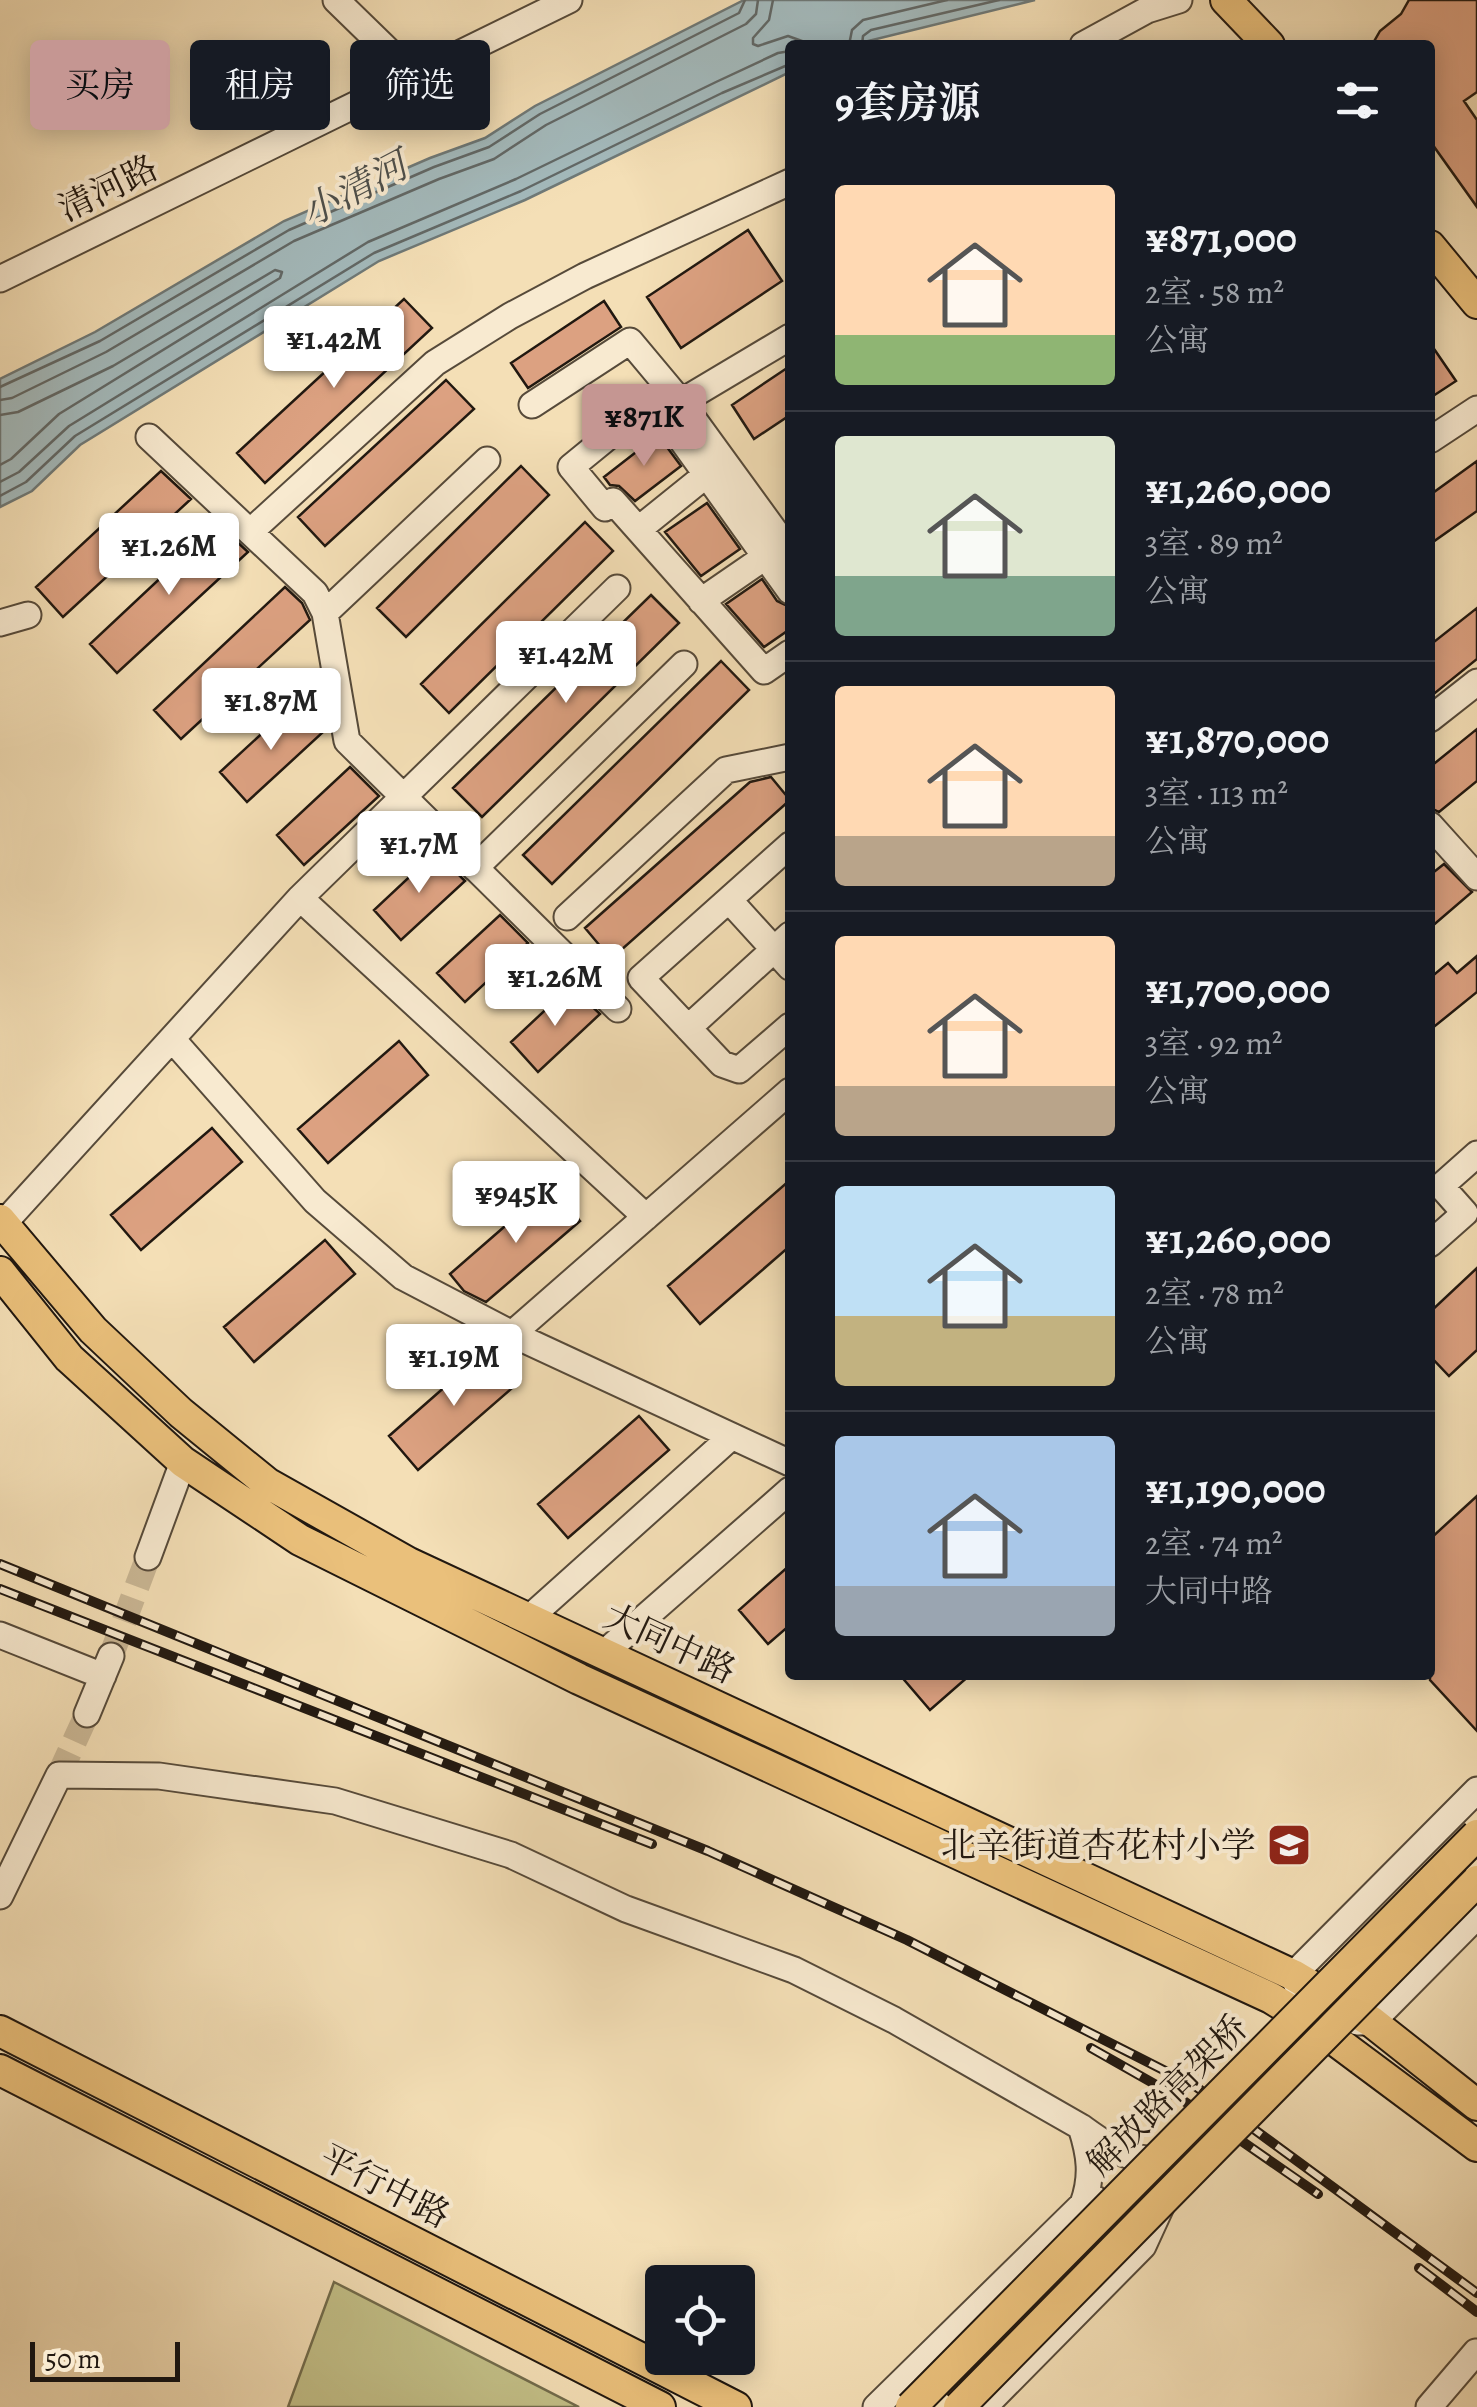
<!DOCTYPE html>
<html lang="zh">
<meta charset="utf-8">
<style>
body{margin:0;font-family:Alegreya,"Noto Serif SC",serif;background:#20242c;color:#f1f3f6;height:100vh;display:flex;flex-direction:column;font-size:38px;white-space:nowrap}
*{box-sizing:border-box;margin:0}
p{font-size:32px;color:#9ea1a6}
.icon{flex:none;width:55px;height:55px;fill:none;stroke:currentColor;stroke-width:2;stroke-linecap:round;stroke-linejoin:round}
.map{position:relative;flex:1;overflow:hidden}
.panel{position:absolute;left:785px;top:40px;width:650px;height:1640px;display:flex;flex-direction:column;background:#171b24;border-radius:10px;box-shadow:0 5px 25px #0003}
.panel>*{flex:none}
.hud{position:absolute;left:30px;top:40px;width:605px;height:90px;display:flex;gap:20px}
.controls{position:absolute;left:645px;top:2265px;display:grid;gap:20px}
.controls a{display:grid;place-items:center;width:110px;height:110px;border-radius:10px;background:#171b24;box-shadow:0 5px 25px #0003;font-size:50px}
.scale{position:absolute;left:30px;bottom:25px;width:150px;box-sizing:border-box;padding-left:10px;border:5px solid #211810;border-top:0;font-size:28px;line-height:35px;white-space:nowrap;color:#211810;-webkit-text-stroke:8px #f8ead0;paint-order:stroke}
.price{position:absolute;translate:-50% -85px;padding:0 22px;border-radius:10px;background:#fff;color:#222;font-size:32px;line-height:65px;filter:drop-shadow(0 2px 5px #0008)}
.price::after{content:'';position:absolute;left:50%;top:60px;width:30px;height:22px;margin-left:-15px;background:inherit;clip-path:polygon(0 0,100% 0,50% 100%)}
.price.on{background:#c59692;color:#111}
ul{padding:0;list-style:none}
li{display:flex;align-items:center;gap:30px;height:250px;padding:0 50px}
li+li{border-top:2px solid #363941}
li span{display:grid;place-items:center;flex:none;width:280px;height:200px;border-radius:10px;color:#555}
li>.icon{margin-inline-start:auto}
span .icon{width:120px;height:120px;fill:#fffc;stroke-width:1}
li b{font-size:42px}
h2{display:flex;justify-content:space-between;align-items:center;height:120px;padding:0 50px;font-size:42px}
.chip{padding:0 35px;border-radius:10px;background:#171b24;box-shadow:0 5px 25px #0003;font-size:35px;line-height:90px}
.chip.on{background:#c59692;color:#111}
.map>svg:first-child{display:block}
.green{fill:#c3c088;stroke:#726c4c;stroke-width:2.5}
.water{fill:#a3b9bb;stroke:#6f7977;stroke-width:2.5}
.lines{fill:none;stroke-linecap:round;stroke-linejoin:round}
.shore{stroke:#626866;stroke-width:2.5}
.building{fill:#dca181;stroke:#211810;stroke-width:2.5}
.minor-tunnel{stroke:#cab795;stroke-width:25;stroke-dasharray:25 12;stroke-linecap:butt}
.minor-casing{stroke:#564a3a;stroke-width:29}
.major-casing{stroke:#211810;stroke-width:34}
.minor{stroke:#f8ead0;stroke-width:25}
.major{stroke:#eac07b;stroke-width:30}
.rail-casing{stroke:#211810;stroke-width:10}
.rail{stroke:#f8ead0;stroke-width:6;stroke-dasharray:19;stroke-linecap:butt}
.major-bridge-casing{stroke:#211810;stroke-width:34;stroke-linecap:butt}
.major-bridge{stroke:#eac07b;stroke-width:30}
.labels{text-anchor:middle;stroke-width:8;stroke-linejoin:round;paint-order:stroke}
.street-label{font-size:35px;fill:#211810;stroke:#f8ead0}
.poi-label{font-size:35px;fill:#211810;stroke:#f8ead0;text-anchor:end}
.water-label{font-size:38px;font-style:italic;fill:#4e504c;stroke:#f8ead0}
</style>
<div class="map">
<svg width="1477" height="2407" viewBox="0 0 1477 2407">
<rect width="100%" height="100%" fill="#f4dfb6"/>
<filter id="stains"><feTurbulence type="fractalNoise" baseFrequency=".002" numOctaves="4"/><feColorMatrix values="0 0 0 0 .2 0 0 0 0 .09 0 0 0 0 .02 0 0 0 .5 -.17"/></filter>
<radialGradient id="worn" r=".72"><stop offset=".6" stop-color="#630" stop-opacity="0"/><stop offset="1" stop-color="#630" stop-opacity=".3"/></radialGradient>
<path class="green" d="M334,2282L579,2407H288Z"/>
<path class="water" d="M744,0H1035L852,45H790V72L525,200L379,261L80,445L32,491L0,507V379L95,332L284,221L430,158L485,138L535,106Z"/>
<g class="lines">
<path class="shore" d="M773,0L769,20L753,38V44L758,46L788,36L813,45
M849,45L852,30L863,20L947,0
M862,45L863,36L871,30L999,0
M0,387L100,341L289,230L434,167L489,147L540,114L739,13L745,0
M0,400L12,398L106,352L294,241L439,179L494,159L546,125L746,24L756,14L758,0
M0,415L18,412L113,366L275,270L282,272L280,278L59,414L11,459L0,465
M0,482L19,472L69,426L368,242L516,179L716,82L778,53L790,51
M0,496L26,482L75,436L374,253L521,191L722,93L790,64"/>
</g>
<path class="building" d="M1409,0H1477V92L1464,101L1477,120V207L1430,141V45H1372L1380,31L1401,14Z
M748,230L782,281L681,348L647,297Z
M404,299L432,328L265,483L237,453Z
M604,301L621,327L528,388L511,363Z
M1430,343L1456,381L1430,398Z
M790,366V415L754,439L732,405Z
M446,380L474,409L325,546L298,517Z
M658,435L681,466L635,501L619,486L610,485L604,477Z
M1477,461V511L1430,544V495Z
M521,466L549,495L406,637L377,608Z
M161,471L191,499L63,617L36,587Z
M707,503L740,549L701,576L665,532Z
M585,522L613,551L449,713L421,684Z
M218,524L248,552L117,673L90,644Z
M762,579L777,601L790,607V629L764,647L726,604Z
M285,587L302,603L310,620L181,739L154,710Z
M651,595L679,623L482,817L453,788Z
M1477,608V659L1430,697V645Z
M721,661L749,690L552,884L523,855Z
M295,703L322,733L247,802L220,772Z
M1477,729V781L1439,812L1433,809L1430,805V767Z
M350,767L379,796L304,865L277,835Z
M771,777L790,800L611,959L585,928L750,782Z
M436,852L465,881L401,940L374,910Z
M1444,864L1472,892L1430,928V875Z
M500,915L528,943L465,1002L437,973Z
M1477,956V992L1430,1030V978L1448,963L1457,973Z
M571,986L600,1014L538,1072L511,1042Z
M399,1041L428,1075L328,1163L298,1129Z
M212,1128L242,1162L141,1250L111,1215Z
M790,1180V1246L700,1324L668,1286Z
M551,1186L580,1221L486,1302L464,1291L450,1274Z
M325,1240L355,1274L254,1362L224,1327Z
M1477,1268V1350L1449,1376L1430,1356V1312Z
M489,1348L519,1382L418,1470L389,1436Z
M639,1416L669,1450L568,1538L538,1504Z
M1477,1496V1731L1430,1680V1539Z
M790,1565V1625L768,1644L739,1610Z
M900,1675H970L930,1710Z"/>
<g class="lines">
<path class="minor-tunnel" d="M111,1656L148,1557
M59,1775L87,1714
M1187,2150L1260,2075"/>
<defs>
<path id="minor" d="M336,0L414,76
M1083,45L1147,10L1179,0
M0,279L569,0
M790,337L681,402L790,552
M532,405L630,341L681,402
M149,437L315,593L325,613L347,741L618,1009
M1430,440L1477,409
M639,529L706,475
M250,532L435,363L510,316L585,276L790,182
M790,591L653,400L571,467L605,508L613,501L764,671L790,653
M701,601L765,557
M325,613L487,460
M0,623L28,615
M1430,719L1477,682
M1430,825L1477,877
M790,845L641,978L722,1064L739,1070L790,1026
M475,868L684,664
M300,898L646,1217
M729,900L790,967
M567,917L726,770L790,757
M688,1028L790,935
M172,1039L315,1201L403,1277L512,1334L790,1463
M3,1224L300,898L617,588
M1430,1244L1465,1213L1441,1186L1477,1154
M512,1334L790,1091
M148,1557L183,1462
M528,1619L731,1437
M0,1635L103,1676
M603,1654L790,1490
M87,1714L111,1656
M0,1896L59,1775L159,1776L335,1801L511,1855L626,1909L794,1970L894,2020L1081,2127C1090,2155 1093,2176 1083,2204
M1299,1990L1293,1975L1477,1790
M1357,2022H1372L1477,1916
M1081,2127C1113,2150 1128,2162 1168,2159
M876,2407L1083,2204L1094,2198
M984,2407L1143,2246L1187,2150
M1429,2407L1476,2352"/>
<path id="major" d="M1226,0L1269,45
M1430,246L1477,303
M0,1220L93,1330L181,1413L267,1483L409,1563L1293,1975L1372,2022L1477,2105
M0,1272L69,1358L183,1462L300,1540L579,1679L1271,1998L1312,2023L1477,2146
M0,2031L736,2407
M0,2070L660,2407"/>
</defs>
<use href="#minor" class="minor-casing"/>
<use href="#major" class="major-casing"/>
<use href="#minor" class="minor"/>
<use href="#major" class="major"/>
<defs>
<path id="rail" d="M0,1564L708,1851L907,1940L1195,2086L1477,2293
M0,1589L652,1844
M1091,2048L1181,2099L1318,2194
M1419,2268L1477,2312"/>
</defs>
<use href="#rail" class="rail-casing"/>
<use href="#rail" class="rail"/>
<defs>
<path id="major-bridge" d="M911,2407L1477,1835
M959,2407L1477,1881"/>
</defs>
<use href="#major-bridge" class="major-bridge-casing"/>
<use href="#major-bridge" class="major-bridge"/>
</g>
<defs>
<symbol id="school-square" viewBox="-11 -11 22 22"><rect x="-9" y="-9" width="18" height="18" rx="4" fill="#8f2418" stroke="#f8ead0"/><path d="M0-5L7-2L0 1L-7-2ZM-4 1L0 2.5L4 1V4Q0 6-4 4Z" fill="#fff"/></symbol>
</defs>
<g fill-rule="evenodd">
<use href="#school-square" x="1264" y="1820" width="50" height="50"/>
</g>
<g class="labels">
<g class="street-label">
<text transform="translate(108 188) rotate(-26)" y="12">清河路</text>
<text transform="translate(670 1643) rotate(25)" y="12">大同中路</text>
<text transform="translate(1167 2095) rotate(-45)" y="12">解放路高架桥</text>
<text transform="translate(385 2186) rotate(27)" y="12">平行中路</text>
</g>
<g class="poi-label">
<text x="1256" y="1857">北辛街道杏花村小学</text>
</g>
<g class="water-label">
<text transform="translate(354 189) rotate(-28)" y="13">小清河</text>
</g>
</g>
<rect width="100%" height="100%" filter="url(#stains)"/>
<rect width="100%" height="100%" fill="url(#worn)"/>
</svg>
<div class="controls">
<a><svg class="icon" aria-label="locate" viewBox="0 0 24 24"><circle cx="12" cy="12" r="6"/><path d="M12 2v4M12 18v4M2 12h4M18 12h4"/></svg></a>
</div>
<div class="scale">50 m</div>
<b class="price" style="left:334px;top:391px">¥1.42M</b>
<b class="price on" style="left:644px;top:469px">¥871K</b>
<b class="price" style="left:169px;top:598px">¥1.26M</b>
<b class="price" style="left:566px;top:706px">¥1.42M</b>
<b class="price" style="left:271px;top:753px">¥1.87M</b>
<b class="price" style="left:419px;top:896px">¥1.7M</b>
<b class="price" style="left:555px;top:1029px">¥1.26M</b>
<b class="price" style="left:516px;top:1246px">¥945K</b>
<b class="price" style="left:454px;top:1409px">¥1.19M</b>
<div class="hud">
<a class="chip on">买房</a>
<a class="chip">租房</a>
<a class="chip">筛选</a>
</div>
<section class="panel">
<h2>9套房源<svg class="icon" aria-label="filters" viewBox="0 0 24 24"><path d="M4 7h16M4 17h16"/><circle cx="9" cy="7" r="2"/><circle cx="15" cy="17" r="2"/></svg></h2>
<ul>
<li><span style="background:linear-gradient(#ffd9b3 75%,#8fb573 0)"><svg class="icon" aria-label="home" viewBox="0 0 24 24"><path d="M3 11l9-7 9 7M6 9v11h12V9"/></svg></span><div><b>¥871,000</b><p>2室 · 58 m²</p><p>公寓</p></div></li>
<li><span style="background:linear-gradient(#dfe7d0 70%,#7fa58c 0)"><svg class="icon" aria-label="home" viewBox="0 0 24 24"><path d="M3 11l9-7 9 7M6 9v11h12V9"/></svg></span><div><b>¥1,260,000</b><p>3室 · 89 m²</p><p>公寓</p></div></li>
<li><span style="background:linear-gradient(#ffd9b3 75%,#b9a48a 0)"><svg class="icon" aria-label="home" viewBox="0 0 24 24"><path d="M3 11l9-7 9 7M6 9v11h12V9"/></svg></span><div><b>¥1,870,000</b><p>3室 · 113 m²</p><p>公寓</p></div></li>
<li><span style="background:linear-gradient(#ffd9b3 75%,#b9a48a 0)"><svg class="icon" aria-label="home" viewBox="0 0 24 24"><path d="M3 11l9-7 9 7M6 9v11h12V9"/></svg></span><div><b>¥1,700,000</b><p>3室 · 92 m²</p><p>公寓</p></div></li>
<li><span style="background:linear-gradient(#bfe0f5 65%,#c2b280 0)"><svg class="icon" aria-label="home" viewBox="0 0 24 24"><path d="M3 11l9-7 9 7M6 9v11h12V9"/></svg></span><div><b>¥1,260,000</b><p>2室 · 78 m²</p><p>公寓</p></div></li>
<li><span style="background:linear-gradient(#a9c7e8 75%,#9aa5b1 0)"><svg class="icon" aria-label="home" viewBox="0 0 24 24"><path d="M3 11l9-7 9 7M6 9v11h12V9"/></svg></span><div><b>¥1,190,000</b><p>2室 · 74 m²</p><p>大同中路</p></div></li>
</ul>
</section>
</div>
